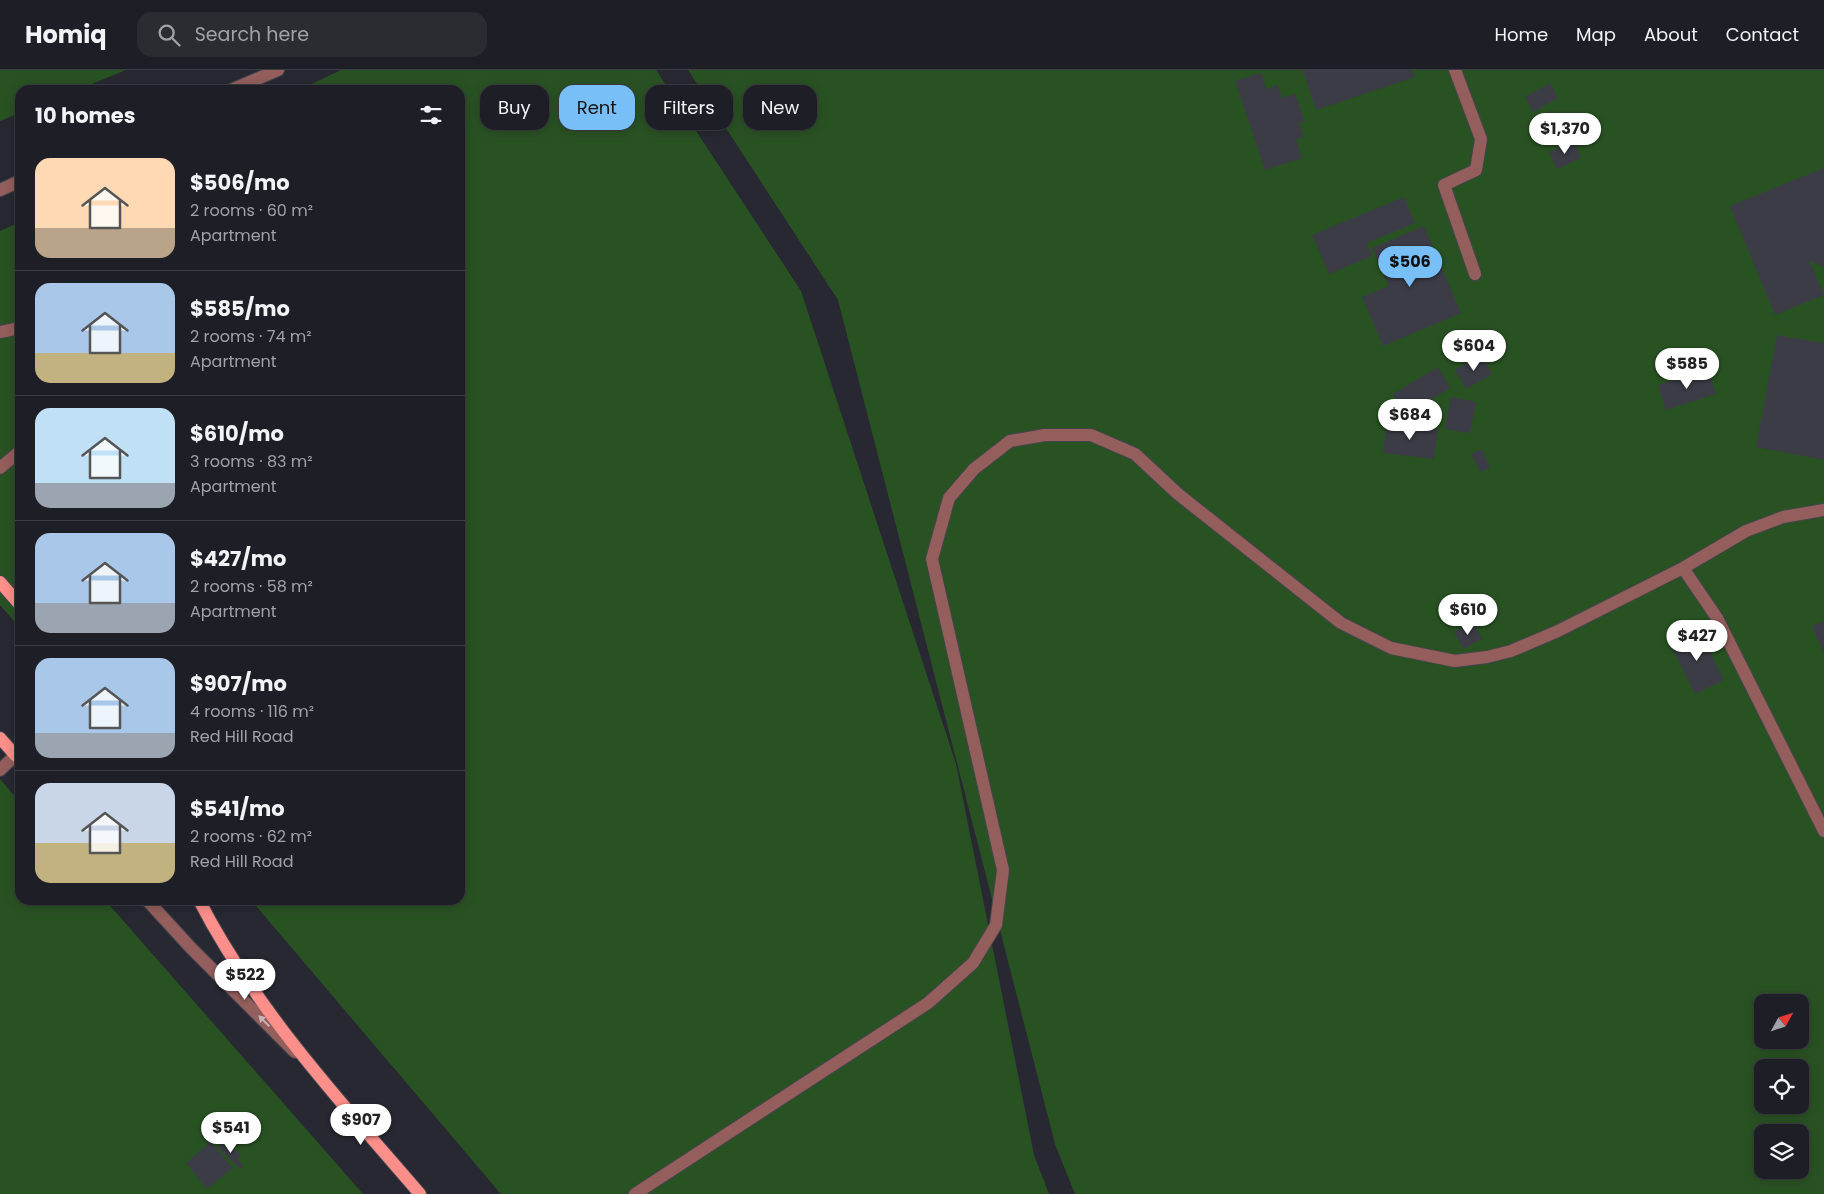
<!DOCTYPE html>
<meta charset="utf-8">
<style>
body{margin:0;font-family:Poppins,sans-serif;background:#2b2b32;color:#f1f3f6;height:100vh;display:flex;flex-direction:column;font-size:19px;white-space:nowrap}
*{box-sizing:border-box;margin:0}
p{font-size:16px;color:#a1a2a7}
.icon{flex:none;width:28px;height:28px;fill:none;stroke:currentColor;stroke-width:2;stroke-linecap:round;stroke-linejoin:round}
.map{position:relative;flex:1;overflow:hidden}
.drawer{position:absolute;left:15px;top:15px;width:450px;height:820px;display:flex;flex-direction:column;background:#1e1e26;border-radius:15px;box-shadow:0 2px 12px #0003,0 0 0 1px #3c3c43}
.drawer>*{flex:none}
.guide{position:absolute;left:480px;top:15px;width:475px;height:45px;display:flex;gap:10px}
.needle{width:32px;rotate:50deg}
.controls{position:absolute;left:1754px;top:924px;display:grid;gap:10px}
.controls a{display:grid;place-items:center;width:55px;height:55px;border-radius:10px;background:#1e1e26;box-shadow:0 2px 12px #0003,0 0 0 1px #3c3c43;font-size:25px}
.price{position:absolute;translate:-50% -42px;padding:0 11px;border-radius:18px;background:#fff;color:#222;font-size:16px;line-height:32px;filter:drop-shadow(0 1px 2px #0008)}
.price::after{content:'';position:absolute;left:50%;top:30px;width:15px;height:11px;margin-left:-8px;background:inherit;clip-path:polygon(0 0,100% 0,50% 100%)}
.price.selected{background:#78bff7;color:#111}
ul{padding:0;list-style:none}
li{display:flex;align-items:center;gap:15px;height:125px;padding:0 20px}
li+li{border-top:1px solid #3c3c43}
li span{display:grid;place-items:center;flex:none;width:140px;height:100px;border-radius:15px;color:#555}
li>.icon{margin-inline-start:auto}
span .icon{width:60px;height:60px;fill:#fffc;stroke-width:1}
li b{font-size:21px}
h2{display:flex;justify-content:space-between;align-items:center;height:60px;padding:0 20px;font-size:21px}
.tag{padding:0 18px;border-radius:15px;background:#1e1e26;box-shadow:0 2px 12px #0003,0 0 0 1px #3c3c43;font-size:18px;line-height:45px}
.tag.selected{background:#78bff7;color:#111}
header{display:flex;align-items:center;gap:30px;box-sizing:border-box;height:70px;padding:0 25px;background:#1e1e26;border-bottom:1px solid #3c3c43}
header strong{font-size:24px}
nav{display:flex;gap:28px;margin-inline-start:auto;font-size:18px}
.search{width:350px;height:45px;background:#2b2b32;display:flex;align-items:center;gap:12px;box-sizing:border-box;padding:0 18px;border-radius:15px;color:#a1a2a7;font-size:19px}
.map>svg:first-child{display:block}
.green{fill:#295223;fill-rule:evenodd}
.building{fill:#3c3c47}
.lines{fill:none;stroke-linecap:round;stroke-linejoin:round}
.minor-casing{stroke:#44444d;stroke-width:14}
.major-casing{stroke:#44444d;stroke-width:14}
.minor{stroke:#935e5b;stroke-width:12}
.major{stroke:#fd8f8a;stroke-width:12}
.oneway{fill:#cab4b7}
</style>
<header>
<strong>Homiq</strong>
<div class="search"><svg class="icon" aria-label="search" viewBox="0 0 24 24"><circle cx="10" cy="10" r="6"/><path d="M15 15l6 6"/></svg>Search here</div>
<nav><a>Home</a><a>Map</a><a>About</a><a>Contact</a></nav>
</header>
<div class="map">
<svg width="1824" height="1124" viewBox="0 0 1824 1124">
<rect width="100%" height="100%" fill="#282832"/>
<path class="green" d="M0,0H126L77,20H20V43L0,51Z
M341,0H656L801,221L956,694L1034,1085L1049,1124H501L251,830H460V20H299Z
M688,0H1824V1124H1075L1055,1074L838,230ZM1762,932H1800V970H1762ZM1762,998H1800V1035H1762ZM1762,1062H1800V1100H1762Z
M20,152V558L0,535V161Z
M0,709L20,732V830H105L363,1124H0Z"/>
<path class="building" d="M1307,0H1412L1415,7L1316,40L1303,1Z
M1261,3L1266,19L1278,15L1282,28L1295,24L1305,52L1299,53L1304,67L1296,69L1302,88L1265,100L1235,11Z
M1550,13L1558,28L1533,42L1525,27Z
M1574,71L1581,88L1557,99L1549,82Z
M1824,98V197L1809,190L1824,225L1775,245L1730,136Z
M1404,127L1415,153L1367,173L1372,186L1329,204L1312,165Z
M1424,156L1461,243L1383,276L1362,227L1389,216L1372,178Z
M1777,265L1824,273V390L1756,377Z
M1481,284L1492,304L1466,319L1455,300Z
M1438,297L1450,318L1406,345L1393,324Z
M1708,300L1716,324L1666,340L1658,315Z
M1451,327L1476,332L1470,363L1445,359Z
M1387,353L1438,359L1434,389L1383,383Z
M1482,379L1490,398L1480,402L1471,384Z
M1824,551V584L1812,556Z
M1473,552L1482,569L1463,579L1454,562Z
M1698,559L1724,610L1695,624L1670,574Z
M211,1072L233,1098L207,1119L186,1093Z
M222,1073L226,1078L230,1074L241,1085L237,1088L243,1095L240,1099L217,1077Z"/>
<g class="lines">
<defs>
<path id="minor" d="M1455,0L1481,69L1476,100L1444,115L1475,204
M231,20L278,0
M0,120L20,111
M0,262L20,258
M0,398L20,381
M1683,498L1717,548L1824,761
M0,700L20,681
M147,830L191,878L295,982
M635,1124L928,933L973,893L996,855L1003,800L932,489L949,428L974,399L1010,371L1045,365H1091L1135,384L1178,424L1341,553L1391,578L1455,591L1487,587L1511,581L1558,561L1683,498L1746,461L1783,447L1824,440"/>
<path id="major" d="M0,512L20,535
M0,668L16,686
M199,830C255,939 340,1031 420,1124"/>
</defs>
<use href="#minor" class="minor-casing"/>
<use href="#major" class="major-casing"/>
<use href="#minor" class="minor"/>
<use href="#major" class="major"/>
</g>
<defs><path id="oneway-solid" d="M-6-.8H1V-3.2L6.5 0L1 3.2V.8H-6Z" transform="scale(1.25)"/></defs>
<use class="oneway" href="#oneway-solid" transform="translate(264 951) rotate(-135)"/>
</svg>
<div class="controls">
<a><svg class="needle" viewBox="-14 -14 28 28"><path d="M0-13l5 13h-10z" fill="#e53935"/><path d="M0 13l5-13h-10z" fill="#a1a2a7"/></svg></a>
<a><svg class="icon" aria-label="locate" viewBox="0 0 24 24"><circle cx="12" cy="12" r="6"/><path d="M12 2v4M12 18v4M2 12h4M18 12h4"/></svg></a>
<a><svg class="icon" aria-label="layers" viewBox="0 0 24 24"><path d="M12 4l9 5-9 5-9-5zM3 14l9 5 9-5"/></svg></a>
</div>
<b class="price" style="left:1565px;top:85px">$1,370</b>
<b class="price selected" style="left:1410px;top:218px">$506</b>
<b class="price" style="left:1474px;top:302px">$604</b>
<b class="price" style="left:1687px;top:320px">$585</b>
<b class="price" style="left:1410px;top:371px">$684</b>
<b class="price" style="left:1468px;top:566px">$610</b>
<b class="price" style="left:1697px;top:592px">$427</b>
<b class="price" style="left:245px;top:931px">$522</b>
<b class="price" style="left:361px;top:1076px">$907</b>
<b class="price" style="left:231px;top:1084px">$541</b>
<div class="guide">
<a class="tag">Buy</a>
<a class="tag selected">Rent</a>
<a class="tag">Filters</a>
<a class="tag">New</a>
</div>
<section class="drawer">
<h2>10 homes<svg class="icon" aria-label="filters" viewBox="0 0 24 24"><path d="M4 7h16M4 17h16"/><circle cx="9" cy="7" r="2"/><circle cx="15" cy="17" r="2"/></svg></h2>
<ul>
<li><span style="background:linear-gradient(#ffd9b3 70%,#b9a48a 0)"><svg class="icon" aria-label="home" viewBox="0 0 24 24"><path d="M3 11l9-7 9 7M6 9v11h12V9"/></svg></span><div><b>$506/mo</b><p>2 rooms · 60 m²</p><p>Apartment</p></div></li>
<li><span style="background:linear-gradient(#a9c7e8 70%,#c2b280 0)"><svg class="icon" aria-label="home" viewBox="0 0 24 24"><path d="M3 11l9-7 9 7M6 9v11h12V9"/></svg></span><div><b>$585/mo</b><p>2 rooms · 74 m²</p><p>Apartment</p></div></li>
<li><span style="background:linear-gradient(#bfe0f5 75%,#9aa5b1 0)"><svg class="icon" aria-label="home" viewBox="0 0 24 24"><path d="M3 11l9-7 9 7M6 9v11h12V9"/></svg></span><div><b>$610/mo</b><p>3 rooms · 83 m²</p><p>Apartment</p></div></li>
<li><span style="background:linear-gradient(#a9c7e8 70%,#9aa5b1 0)"><svg class="icon" aria-label="home" viewBox="0 0 24 24"><path d="M3 11l9-7 9 7M6 9v11h12V9"/></svg></span><div><b>$427/mo</b><p>2 rooms · 58 m²</p><p>Apartment</p></div></li>
<li><span style="background:linear-gradient(#a9c7e8 75%,#9aa5b1 0)"><svg class="icon" aria-label="home" viewBox="0 0 24 24"><path d="M3 11l9-7 9 7M6 9v11h12V9"/></svg></span><div><b>$907/mo</b><p>4 rooms · 116 m²</p><p>Red Hill Road</p></div></li>
<li><span style="background:linear-gradient(#c9d6e8 60%,#c2b280 0)"><svg class="icon" aria-label="home" viewBox="0 0 24 24"><path d="M3 11l9-7 9 7M6 9v11h12V9"/></svg></span><div><b>$541/mo</b><p>2 rooms · 62 m²</p><p>Red Hill Road</p></div></li>
</ul>
</section>
</div>
